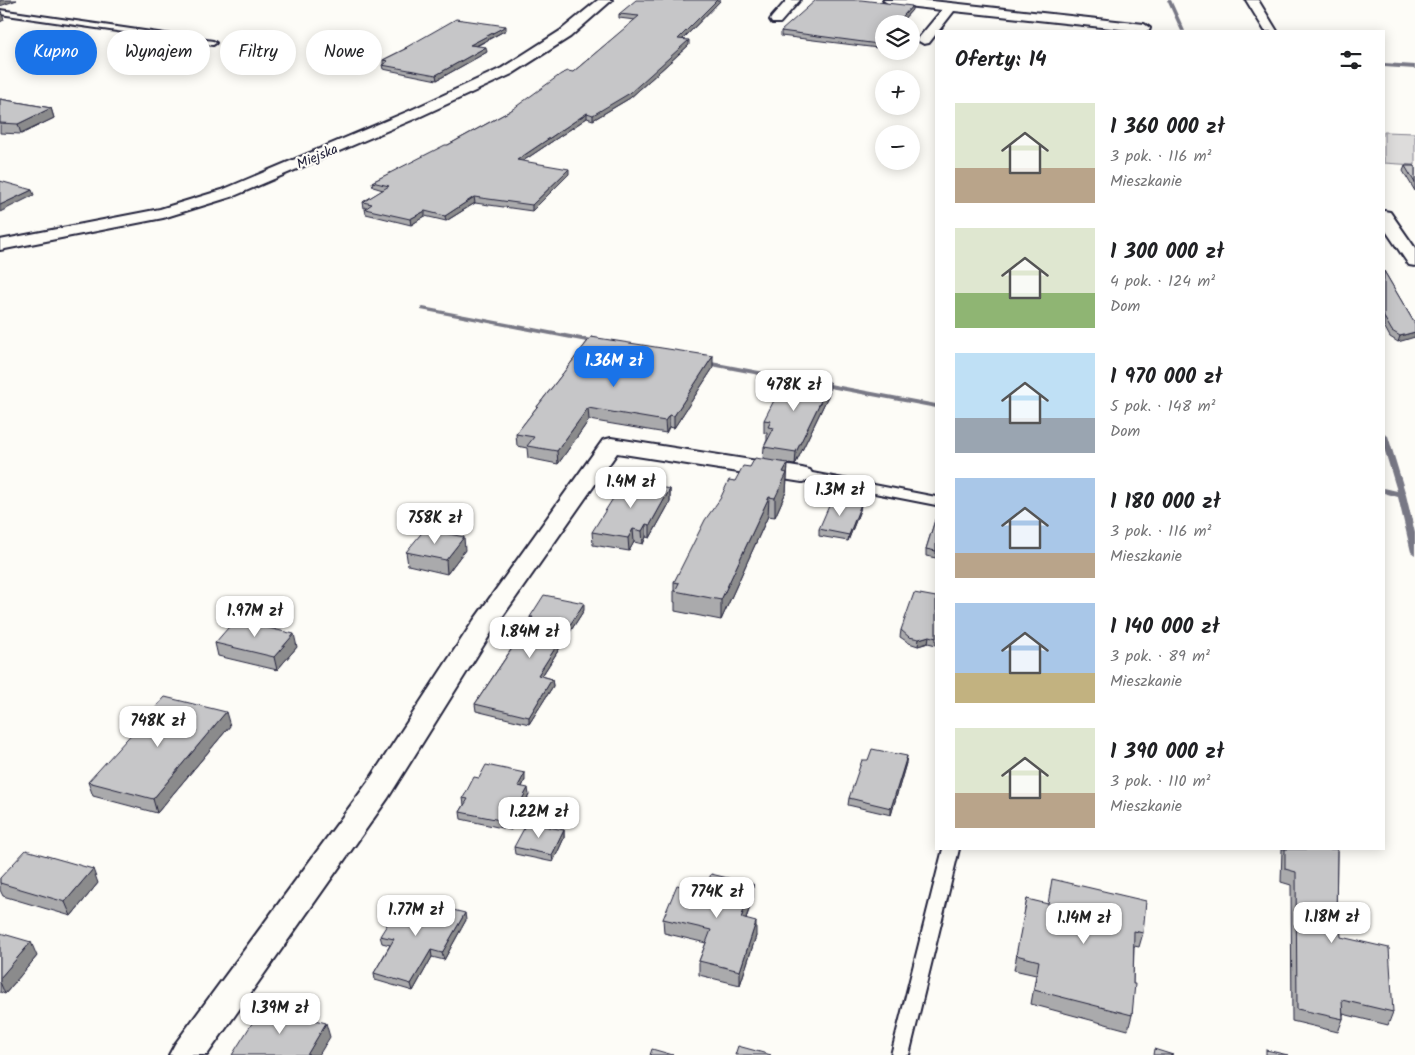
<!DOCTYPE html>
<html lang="pl">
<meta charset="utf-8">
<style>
body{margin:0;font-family:Kalam,sans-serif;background:#f6f6f6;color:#202124;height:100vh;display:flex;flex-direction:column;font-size:19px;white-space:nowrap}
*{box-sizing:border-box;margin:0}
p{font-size:16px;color:#757577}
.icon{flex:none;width:28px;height:28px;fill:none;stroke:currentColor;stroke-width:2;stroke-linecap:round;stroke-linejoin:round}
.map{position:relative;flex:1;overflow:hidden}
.side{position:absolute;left:935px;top:30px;width:450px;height:820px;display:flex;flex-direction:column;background:#fff;border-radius:0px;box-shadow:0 2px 12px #0003}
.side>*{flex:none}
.guide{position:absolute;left:15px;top:30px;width:475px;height:45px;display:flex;gap:10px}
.fabs{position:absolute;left:875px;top:15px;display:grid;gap:10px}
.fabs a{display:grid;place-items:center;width:45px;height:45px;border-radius:50%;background:#fff;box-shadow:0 2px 12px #0003;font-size:25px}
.price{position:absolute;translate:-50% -42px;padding:0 11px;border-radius:10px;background:#fff;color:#222;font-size:16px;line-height:32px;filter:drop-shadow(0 1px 2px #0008)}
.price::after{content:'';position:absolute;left:50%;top:30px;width:15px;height:11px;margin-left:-8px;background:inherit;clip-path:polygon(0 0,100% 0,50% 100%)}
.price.on{background:#1a73e8;color:#fff}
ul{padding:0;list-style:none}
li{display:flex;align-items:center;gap:15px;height:125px;padding:0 20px}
li span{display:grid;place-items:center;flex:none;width:140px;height:100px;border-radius:0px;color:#555}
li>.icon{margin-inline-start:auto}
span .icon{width:60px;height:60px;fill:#fffc;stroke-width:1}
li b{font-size:21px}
h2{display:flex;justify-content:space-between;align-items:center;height:60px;padding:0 20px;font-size:21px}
.pill{padding:0 18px;border-radius:22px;background:#fff;box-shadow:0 2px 12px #0003;font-size:18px;line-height:45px}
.pill.on{background:#1a73e8;color:#fff}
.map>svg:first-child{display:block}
.green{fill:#dddcdb;stroke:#807f8b}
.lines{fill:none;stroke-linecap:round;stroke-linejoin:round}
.stream{fill:#787885;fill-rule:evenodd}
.lane-casing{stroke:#22223b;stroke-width:4}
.street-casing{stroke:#22223b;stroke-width:4}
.lane{fill:#fdfcf7;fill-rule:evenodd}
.street{fill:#fdfcf7;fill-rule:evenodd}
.wall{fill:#aaaaac;stroke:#22223b}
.shaded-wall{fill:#8b8b8c;stroke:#22223b}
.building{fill:#c6c6c8;stroke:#22223b}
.labels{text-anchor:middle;stroke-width:4.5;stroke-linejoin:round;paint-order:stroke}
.far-street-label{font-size:14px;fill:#22223b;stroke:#fdfcf7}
</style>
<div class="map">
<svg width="1415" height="1055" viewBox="0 0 1415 1055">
<rect width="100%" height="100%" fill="#fdfcf7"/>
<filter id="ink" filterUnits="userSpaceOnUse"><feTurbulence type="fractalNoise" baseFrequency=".02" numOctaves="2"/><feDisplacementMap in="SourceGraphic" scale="10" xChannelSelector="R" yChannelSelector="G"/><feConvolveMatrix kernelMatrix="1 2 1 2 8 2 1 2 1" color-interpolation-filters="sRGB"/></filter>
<g filter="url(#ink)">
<path class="green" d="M1384,132L1415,133V165L1384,163Z"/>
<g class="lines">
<path class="stream" d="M1167,0H1171L1185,31H1181Z
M1384,63L1415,65V69L1384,67Z
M423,307L597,340L601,342L597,344L421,310V308Z
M698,360H701L796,378L800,380L796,382L701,364H698Z
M816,382H819L936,404V408L819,386L815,384Z
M1384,434L1388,436L1406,495L1415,533V555L1411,552L1398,497L1384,493V488L1397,491L1384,448Z"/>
<defs>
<path id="lane" d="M0,10L213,41L216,43L213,45L0,14Z
M802,471L936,497V505L798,478L796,475Z
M943,849H959L909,1055H891Z"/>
<path id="street" d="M598,0H612L570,37L512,74L419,117L234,196L163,218L0,250V240L160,209L222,190L409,111L502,68L560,31Z
M787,0H800L780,23H772L770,20L772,17Z
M883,0H923L1144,24L1150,28L1149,31H1138L954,11L929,43L924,44L917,40L942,10L889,4Z
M1246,0H1258L1277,31H1265Z
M1384,211L1390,212L1415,248V266L1409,265L1384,228Z
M611,438L802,468L810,470L813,475L810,480L802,482L617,453L493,630L388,798L207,1055H169L175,1044L368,782L474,620L603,440Z"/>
</defs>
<use href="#lane" class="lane-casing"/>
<use href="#street" class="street-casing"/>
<use href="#lane" class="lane"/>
<use href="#street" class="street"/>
</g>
<path class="wall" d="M721,0L682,40L689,45L630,98L593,120L587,118L523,161L569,174L532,211L475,203L446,221L425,216L411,225L366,214L365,209L366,208H364L363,202L383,190L373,187L372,182L448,145L510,111L573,72L635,20L619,18V14Z
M912,10L899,24H884V41L878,48L781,36V31Z
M506,30L477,46L487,52L437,80L383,69L382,65L383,64V60L405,49V48Z
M0,99L51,108L54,118L21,134L0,133Z
M1405,166H1415V191L1403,171Z
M1384,271L1415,324L1398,342L1390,337L1384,326Z
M591,337L713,368L674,428L669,427L666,433L589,420L558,464L528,458L527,448L517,446L516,434Z
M829,394L795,465L788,464L786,492L775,517L768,516L721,620L675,611V602H674V582L735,481L750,467L763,459L764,447L767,440V433H764V420Z
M670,489V502L650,538L646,537L643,544L634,542L629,551L593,545L592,532Z
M861,504L860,510L848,541L819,536V529Z
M936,517V558L926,556V549Z
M465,550L447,574L408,565L406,552Z
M936,597V645L928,643L918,646L909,643L900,637L901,630Z
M584,610L542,676L552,679L553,686L529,724L476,711L475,704L530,621V617Z
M215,643L297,647L277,670L218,656Z
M230,726L157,813L93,796L88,782Z
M906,763L891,815L848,805L849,798Z
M479,778L525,780L522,787L529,795L511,830L461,819L460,812L464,805L463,798Z
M564,830V838L553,862L515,854L514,847Z
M1282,849H1337L1336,923L1341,937L1393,1012L1388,1025L1343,1014V1019L1338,1032L1292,1021L1291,885L1281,882Z
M0,878L98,883L71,916L3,896L0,890Z
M753,884V898L746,919L756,936L740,985L699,975V961L706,943L664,933L663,919L704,892Z
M1027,899L1143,933L1139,947L1134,946L1132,1015L1128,1030L1031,1004L1036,975L1014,970Z
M423,902L445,908L466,920L444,960L432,957L413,991L375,980L374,973L390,945L382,943L380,936Z
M0,933L37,956L5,994L0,992Z"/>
<path class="shaded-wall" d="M0,0H17L0,6Z
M717,0H721L678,44V39Z
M912,6V10L899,24H896Z
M0,8L4,20L0,22Z
M506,26V30L470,49V45Z
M884,37V41L878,48V44Z
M689,40V45L630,98L593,120V115Z
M486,47L487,52L437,80L436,75Z
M51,108L54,118L21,134L18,124Z
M587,113V118L517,165V160Z
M569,169V174L532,211V205Z
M32,190L34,195L0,212V205Z
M474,197L475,203L446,221L445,216Z
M425,211V216L411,225L410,219Z
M1415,332V337L1398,342L1400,336Z
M713,356V368L674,428V416Z
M830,382L829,394L795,465L796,452Z
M588,408L589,420L558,464L557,451Z
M669,415V427L666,433L665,421Z
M788,463L786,492L775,517V498L783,472Z
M670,489V502L650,538V525Z
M769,497L768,516L721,620V600Z
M861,504L860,510L848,541L849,535Z
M646,524V537L643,544L642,531Z
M633,529L634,542L629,551L628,538Z
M464,537L465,550L447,574L446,560Z
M584,603V610L538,682V675Z
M294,634L297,647L277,670L274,657Z
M929,636L928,643L918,646L919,639Z
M552,679L553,686L529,724V717Z
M226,712L230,726L157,813L153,799Z
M907,756L906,763L891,815V808Z
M525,773V780L519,793L518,786Z
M528,788L529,795L511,830L510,822Z
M564,830V838L553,862L552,855Z
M93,869L98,883L71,916L65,902Z
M753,884V898L741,932V918Z
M465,913L466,920L444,960L442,953Z
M756,922V936L740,985V971Z
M31,942L37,956L5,994L0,982V978Z
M431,950L432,957L413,991L411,984Z
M326,1023L330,1037L319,1055H307Z"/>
<path class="building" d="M636,0H717L678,39L689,40L630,93L593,115L587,113L517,160L569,169L532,205L474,197L445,216L425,211L410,219L365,209L372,204L363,202L389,186L372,182L445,145H448L510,111L561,74L568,71L573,72L639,16L619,14Z
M816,0H861L912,6L896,24H884V37L878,44L781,31Z
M456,19L506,26L470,45L486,47L436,75L382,65L388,61L383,60L407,48H405Z
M0,99L51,108L18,124L0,123Z
M1405,166H1415V183Z
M0,181L32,190L0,205Z
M1384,271L1415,324V332L1400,336L1392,331L1384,317Z
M591,337L713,356L674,416L669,415L665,421L588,408L557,451L527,446L534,437L516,434Z
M787,375L830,382L796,452L764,447L774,428L768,427L771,421L764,420Z
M755,458L788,463L783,472L787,473L775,498L769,497L721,600L675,591L679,583L674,582L705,520L720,499L729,480L735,481L743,466L750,467Z
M624,481L670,489L650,525L646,524L642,531L633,529L628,538L592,532Z
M832,499L861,504L849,535L819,529Z
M936,517V551L926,549Z
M425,529L464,537L446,560L406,552Z
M914,593L936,597V638L929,636L919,639L909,637L901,630Z
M544,595L584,603L538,675L552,679L529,717L475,704L533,617H530Z
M235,620L294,634L274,657L215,643Z
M165,697L226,712L153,799L88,782Z
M872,749L907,756L891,808L849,798L862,760H868Z
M486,765L525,773L518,786L528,788L510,822L460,812L468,799L463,798L474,777L479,778Z
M527,823L564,830L552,855L514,847Z
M1285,849H1337L1336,923L1340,924L1341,937L1389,948L1393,1012L1342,1000L1343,1019L1297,1009L1296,872L1285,869Z
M26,850L93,869L65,902L0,883V878Z
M711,874L753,884L741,918L756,922L740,971L699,961L711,930L663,919L677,885L704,892Z
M1052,879L1146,901L1143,933L1134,931L1133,984H1135L1132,1015L1034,990L1039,961L1016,955L1027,899L1048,904Z
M405,896L423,902L433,898L442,901L445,908L465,913L442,953L431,950L411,984L374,973L394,939L380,936Z
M0,933L31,942L0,978Z
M263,1006L326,1023L307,1055H232Z
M738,1046L771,1055H735Z
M652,1049L673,1055H650Z
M1154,1049L1173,1055H1153Z
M1266,1050L1288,1055H1266Z"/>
</g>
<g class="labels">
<g class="far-street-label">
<text transform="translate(317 156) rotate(-23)" y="5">Miejska</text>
</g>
</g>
</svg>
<div class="fabs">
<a><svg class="icon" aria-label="layers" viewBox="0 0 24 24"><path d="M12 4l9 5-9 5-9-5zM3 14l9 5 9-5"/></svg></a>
<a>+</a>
<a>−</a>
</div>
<b class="price on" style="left:614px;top:388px">1.36M zł</b>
<b class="price" style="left:794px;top:412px">478K zł</b>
<b class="price" style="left:631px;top:509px">1.4M zł</b>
<b class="price" style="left:840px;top:517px">1.3M zł</b>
<b class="price" style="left:435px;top:545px">758K zł</b>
<b class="price" style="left:255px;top:638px">1.97M zł</b>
<b class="price" style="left:530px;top:659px">1.84M zł</b>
<b class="price" style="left:158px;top:748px">748K zł</b>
<b class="price" style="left:539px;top:839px">1.22M zł</b>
<b class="price" style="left:717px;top:919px">774K zł</b>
<b class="price" style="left:416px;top:937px">1.77M zł</b>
<b class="price" style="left:1332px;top:944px">1.18M zł</b>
<b class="price" style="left:1084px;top:945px">1.14M zł</b>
<b class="price" style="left:280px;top:1035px">1.39M zł</b>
<div class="guide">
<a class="pill on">Kupno</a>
<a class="pill">Wynajem</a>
<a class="pill">Filtry</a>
<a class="pill">Nowe</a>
</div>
<section class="side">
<h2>Oferty: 14<svg class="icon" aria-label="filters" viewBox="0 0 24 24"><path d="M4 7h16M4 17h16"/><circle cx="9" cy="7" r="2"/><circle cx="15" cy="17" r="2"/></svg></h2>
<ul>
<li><span style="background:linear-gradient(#dfe7d0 65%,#b9a48a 0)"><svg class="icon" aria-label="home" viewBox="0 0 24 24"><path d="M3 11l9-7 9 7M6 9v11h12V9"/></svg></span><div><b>1 360 000 zł</b><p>3 pok. · 116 m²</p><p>Mieszkanie</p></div></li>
<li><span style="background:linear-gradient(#dfe7d0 65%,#8fb573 0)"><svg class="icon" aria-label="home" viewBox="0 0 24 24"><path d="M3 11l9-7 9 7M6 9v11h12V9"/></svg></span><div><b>1 300 000 zł</b><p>4 pok. · 124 m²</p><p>Dom</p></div></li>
<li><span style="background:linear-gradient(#bfe0f5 65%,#9aa5b1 0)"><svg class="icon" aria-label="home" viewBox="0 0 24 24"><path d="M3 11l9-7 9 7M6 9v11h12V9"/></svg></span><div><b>1 970 000 zł</b><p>5 pok. · 148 m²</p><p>Dom</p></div></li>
<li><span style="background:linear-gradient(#a9c7e8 75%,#b9a48a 0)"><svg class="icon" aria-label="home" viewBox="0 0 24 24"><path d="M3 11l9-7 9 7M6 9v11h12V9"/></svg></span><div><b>1 180 000 zł</b><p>3 pok. · 116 m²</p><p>Mieszkanie</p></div></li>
<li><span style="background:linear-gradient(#a9c7e8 70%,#c2b280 0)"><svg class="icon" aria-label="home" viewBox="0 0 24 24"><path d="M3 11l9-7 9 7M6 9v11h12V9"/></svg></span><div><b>1 140 000 zł</b><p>3 pok. · 89 m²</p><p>Mieszkanie</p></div></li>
<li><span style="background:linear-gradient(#dfe7d0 65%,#b9a48a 0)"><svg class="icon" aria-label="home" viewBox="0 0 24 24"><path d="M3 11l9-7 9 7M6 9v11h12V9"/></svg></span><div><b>1 390 000 zł</b><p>3 pok. · 110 m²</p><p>Mieszkanie</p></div></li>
</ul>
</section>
</div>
